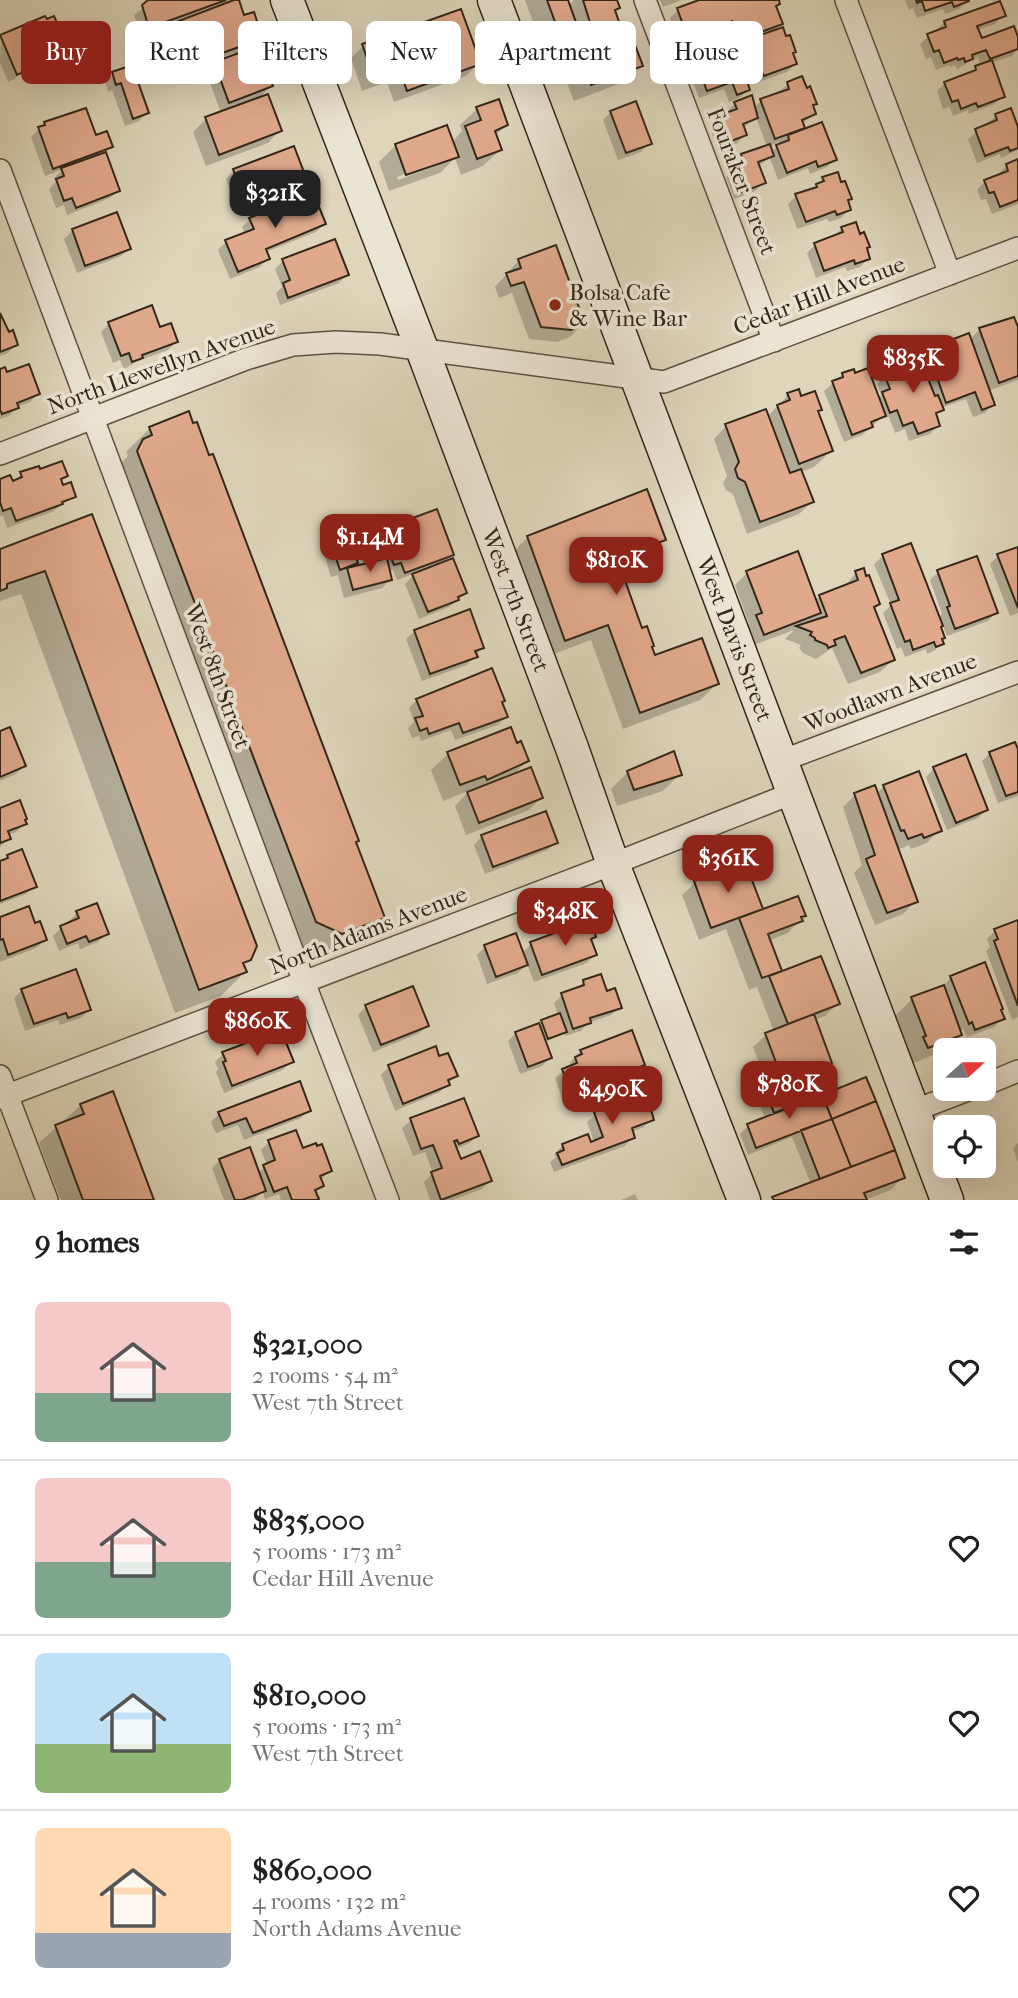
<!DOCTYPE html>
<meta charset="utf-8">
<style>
body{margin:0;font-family:"IM FELL French Canon",serif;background:#f6f6f6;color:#202124;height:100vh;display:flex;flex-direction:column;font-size:26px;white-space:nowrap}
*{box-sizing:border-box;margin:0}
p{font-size:23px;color:#757577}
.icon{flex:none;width:38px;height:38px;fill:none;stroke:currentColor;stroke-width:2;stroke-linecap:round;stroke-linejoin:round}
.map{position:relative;height:1200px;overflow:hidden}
.details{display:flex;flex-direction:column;background:#fff;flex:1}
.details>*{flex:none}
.hud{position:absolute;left:21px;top:21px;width:976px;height:63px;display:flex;gap:14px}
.needle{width:46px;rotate:69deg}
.tools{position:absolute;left:933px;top:1038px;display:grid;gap:14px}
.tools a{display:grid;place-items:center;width:63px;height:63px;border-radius:10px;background:#fff;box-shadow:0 7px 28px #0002;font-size:35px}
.price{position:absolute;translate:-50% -60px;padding:0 16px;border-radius:14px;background:#8f2418;color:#fff;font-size:23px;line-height:46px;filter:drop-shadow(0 2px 4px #0008)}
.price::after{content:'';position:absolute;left:50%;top:42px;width:21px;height:16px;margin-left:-10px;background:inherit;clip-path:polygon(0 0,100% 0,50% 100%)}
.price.active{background:#222;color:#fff}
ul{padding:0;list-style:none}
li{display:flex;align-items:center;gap:21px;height:175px;padding:0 35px}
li+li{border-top:2px solid #e0e0e0}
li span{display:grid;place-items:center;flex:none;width:196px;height:140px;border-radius:10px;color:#555}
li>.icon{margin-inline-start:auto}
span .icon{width:84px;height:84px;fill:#fffc;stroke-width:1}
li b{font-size:30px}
h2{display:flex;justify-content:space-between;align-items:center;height:84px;padding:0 35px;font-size:30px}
.pill{padding:0 24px;border-radius:10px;background:#fff;box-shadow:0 7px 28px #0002;font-size:24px;line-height:63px}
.pill.active{background:#8f2418;color:#fff}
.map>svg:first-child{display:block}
.shadow{fill:#0003;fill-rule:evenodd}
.building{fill:#e1a98c;stroke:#332719;stroke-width:2}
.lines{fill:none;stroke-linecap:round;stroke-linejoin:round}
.street-casing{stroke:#5e5242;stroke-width:24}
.secondary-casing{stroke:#332719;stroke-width:35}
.street{stroke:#eae4d3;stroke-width:21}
.secondary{stroke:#eae4d3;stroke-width:32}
.poi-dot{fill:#8f2418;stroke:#eae4d3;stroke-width:2.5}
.labels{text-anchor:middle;stroke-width:7;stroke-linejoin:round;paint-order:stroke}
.street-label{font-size:23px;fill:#332719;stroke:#eae4d3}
.poi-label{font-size:23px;fill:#332719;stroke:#eae4d3;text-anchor:start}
</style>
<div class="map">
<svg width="1018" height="1200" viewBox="0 0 1018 1200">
<rect width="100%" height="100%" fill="#ded5bb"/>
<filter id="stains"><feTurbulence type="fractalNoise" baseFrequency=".00286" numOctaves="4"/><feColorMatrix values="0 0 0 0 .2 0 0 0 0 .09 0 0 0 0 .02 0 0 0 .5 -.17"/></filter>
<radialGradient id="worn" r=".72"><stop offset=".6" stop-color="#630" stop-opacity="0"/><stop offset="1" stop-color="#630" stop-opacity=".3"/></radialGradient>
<path class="shadow" d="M153,0H231L226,5L258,29L251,36L254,43L244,53L271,86L257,100L280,130L268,143L206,166L193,132L206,119L221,113L206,72L215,64L235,57L234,53L182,71L174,48L164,52L161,45L151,48L148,39L159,28L141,35L134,15Z
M525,0H568L566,1L568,6L574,0H615L618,7L614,11L617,22L601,39L583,45L586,56L570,72L553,78Z
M660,0H682L663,7Z
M704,0H777L778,4L775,7L781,23L772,33L792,54L795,64L787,72L756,83L755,81L746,84L748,90L739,98L729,102L724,89L699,98L692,80L698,74L695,65L703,57L730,47L724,28L679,45L670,18L678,10ZM760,36L751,45L736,53L734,46Z
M905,0H967V1L959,9L945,14L943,9L917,18L913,8L909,10Z
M1004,15L995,24L977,30L981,40L1018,42V49L1012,56L991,63L1003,96L994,104L969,114L968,110L953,116L950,107L943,109L937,91L945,83L969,74L981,66L978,57L957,69L955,65L950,67L949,65L936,70L931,57L926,59L920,44L945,22Z
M1,36L66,48L57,56L27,70L26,68L22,69L15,79L8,82L0,62Z
M363,46L479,63L466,76L394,102L387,82L362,91L351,58Z
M641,65L624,82L574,101L567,83L584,66Z
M113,74L147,113L139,121L125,126L112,90L108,92L105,82Z
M788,84L815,104L812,107L814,114L802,124L804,131L835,159L827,167L810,174L808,168L778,180L770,158L758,166L764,182L755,191L734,199L726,177L735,168L733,164L742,156L767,147L756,117L743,128L745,135L737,143L718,150L709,126L718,118L728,114L727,112L735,103L753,109L761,101L780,94L779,92ZM779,142L780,145L771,152L769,146Z
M477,109L506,125L495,136L500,150L483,166L461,175L455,158L440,173L389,191L379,162L396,145L452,142L462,131L460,125ZM439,162V165L398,180L397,177Z
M611,112L649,143L641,152L618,160L603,120Z
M996,116L1018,132V150L1001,158L1000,154L977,163L968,139Z
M45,123L94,137L111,147L104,153L118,190L110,198L67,215L64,205L56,208L49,189L56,182L54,178L63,169L45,176L31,137Z
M1018,161V204L992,214L986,199L981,200L977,190L985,181L999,176L998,174L1007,166Z
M234,171L303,174L295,183L239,204L234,191L231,192L226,179Z
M823,179L846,202L849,210L841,218L829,222L827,219L797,229L788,204L796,196L812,190Z
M250,219L324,224L316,232L266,252L268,258L260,267L230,279L218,250L226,242L245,234L242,227Z
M842,228L865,249L868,259L860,267L847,271L845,267L816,278L807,253L815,245L834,237Z
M73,230L129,248L121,256L77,273L64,239Z
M519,260L583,324L570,337L557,342L529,339L512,293L499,298L495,287Z
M283,261L347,275L339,283L280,305L276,293L282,287L275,269Z
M0,317L16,344L8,353L0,356Z
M109,324L159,329L176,342L168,350L138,361L124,369L120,360L113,363L101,332Z
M980,329L1018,334V380L988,391L993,404L985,413L973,417L966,399L941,408L935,417L938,426L930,434L909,441L905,429L895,433L889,417L881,418L862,435L844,442L824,391L833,383L843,375L877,399L881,395L877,384L898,365L920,358L927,350L969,340Z
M0,371L38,394L30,402L17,407L9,416L0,419Z
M788,395L800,398L820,410L817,413L831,451L814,467L801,472L812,502L799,514L747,534L733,494L726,490L723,483L727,476L714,439L726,426L767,417Z
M150,428L354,843L383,918L359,942L317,957L292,945L120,464L128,456L126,452Z
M39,471L66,476L60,482L74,496L52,512L7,528L3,516H0V480L12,484L21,474Z
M91,516L249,959L242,966L245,972L221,996L175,1013L21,594L0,601V551Z
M390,522L392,528L452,555L442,564L465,593L457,601L449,607L419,619L405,584L416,573L397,580L393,570L388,571L390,580L382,588L344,598L338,575L331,577L323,551L331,543ZM374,542L381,561L352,567L356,563L352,551Z
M528,537L664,540L647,557L618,567L641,631L654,658L717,684L700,700L623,729L591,640L549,656L511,554Z
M910,545L938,618L942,614L930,580L938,572L996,612L988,621L947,636L942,624L939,628L942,643L934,651L927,654L926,649L905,657L901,647L897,649L883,613L891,605L874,564L883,556Z
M1018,548V613L1010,616L990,564L998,556Z
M747,573L815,601L820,596L844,587L856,573L878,604L873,609L893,660L880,672L848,684L832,648L816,659L803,653L799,648L801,645L785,639L794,630L751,646L745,629L749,624L735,585Z
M415,631L482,648L467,665L422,681L406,639Z
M417,700L501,703L506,717L498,725L455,740L451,730L421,741L419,736L412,738L408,728L414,722L409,708Z
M0,733L24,766L16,774L0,781Z
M516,745L527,761L512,776L541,798L529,810L466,835L455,806L470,790L443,801L431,770L448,754Z
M990,753L1018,754V796L998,803L982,761Z
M934,768L986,810L978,818L947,830L926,777Z
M628,772L680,774L663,791L617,806L611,789Z
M884,786L939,830L927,843L911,849L909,845L897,850L916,901L903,914L875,925L854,873L862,865L843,807L855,795L876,794Z
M0,810L23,820L25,824L16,832L8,835L9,838L0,847Z
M482,836L556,842L548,850L485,874L474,845Z
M8,857L35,886L26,894L0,904V863Z
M744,864L762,911L804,915L788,933L768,941L781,973L838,1004L825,1016L814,1020L830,1062L814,1076L821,1097L903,1177L891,1190L865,1200H772L811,1184L792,1137L748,1155L740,1134L748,1126L765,1119L758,1099L769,1089L753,1047L766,1035L774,1032L757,987L749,990L726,929L699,940L682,895L695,883Z
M77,913L107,934L98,942L80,949L78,943L59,951L53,936L61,928L70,924L69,921Z
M0,919L34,925L45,940L36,948L0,962Z
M589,922L594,936L590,941L595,954L587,963L534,982L527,964L518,973L487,984L477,955L485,947L522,953L531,944Z
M1018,922V1017L1012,1020L986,951L990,947L987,939L995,931Z
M951,977L1000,1010L1002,1019L994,1027L967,1037L963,1029L959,1031L960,1034L943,1051L911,1064L908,1055L910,1053L895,1016L912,999L943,987Z
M584,982L620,1007L611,1015L588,1023L581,1031L565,1036L564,1033L545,1042L550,1058L542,1066L520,1074L508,1041L516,1033L558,1015L554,1003L562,995L575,990Z
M22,990L89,1010L81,1018L60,1025L58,1020L25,1031L14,998Z
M366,1007L427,1026L418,1034L373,1052L358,1015Z
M581,1051L643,1064L635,1073L598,1087L600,1091L591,1099L566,1109L555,1078L568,1068L573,1059Z
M223,1054L291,1062L283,1070L224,1093L216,1072L218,1069L215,1062Z
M438,1059L455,1076L448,1084L440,1092L395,1111L381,1075L389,1067Z
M112,1094L152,1200H61L39,1143L81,1105Z
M625,1094L653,1108L649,1112L652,1119L644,1127L632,1132L633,1137L625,1146L554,1172L550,1162L556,1157L554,1154L563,1145L594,1142L587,1122L599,1112L598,1110L606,1102L618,1101Z
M309,1110L301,1118L244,1140L238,1125L216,1133L211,1122L219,1114Z
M411,1120L477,1136L468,1144L455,1149L460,1161L490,1181L482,1189L453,1200H430L424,1182L433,1173L425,1152L413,1156L402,1128Z
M269,1142L302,1151L330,1171L320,1180L322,1186L315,1193V1200H281L279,1194L265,1199L263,1192L253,1200H224L212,1168L220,1160L258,1173L267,1165L261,1150Z
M1018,1143V1163L1013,1148Z
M635,1194L638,1200H621Z"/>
<path class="building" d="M226,0L149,28L142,5L148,0Z
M234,0H239L244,15L254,12L260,30L252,32L256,44L242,49V46L191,64L183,41L172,45L169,38L159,41L155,30Z
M547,0H568L588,56L570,63Z
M583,0H617L620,8L615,10L619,22L593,32Z
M699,0H779L780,4L776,6L783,24L739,40L732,21L688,38L677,8Z
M916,0H969V1L954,7L952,2L925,11L922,1L917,3Z
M1000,1L1006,16L977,26L982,38L1014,26L1018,37V49L990,59L986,50L972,55L973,59L965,62L964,58L958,60L957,58L944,63L939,50L934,52L927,34L946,27L944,21Z
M461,9L481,64L407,91L400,71L375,80L362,44Z
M45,16L47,19L54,16L68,48L36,63L34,60L23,65L25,71L17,75L0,35Z
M783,27L786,36L790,35L796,52L793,53L797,64L764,76L763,74L751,78L739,48L759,40L758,36Z
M734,43L750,90L737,95L732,82L707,91L699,70L707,67L703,55Z
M635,45L643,66L591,85L583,65Z
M255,47L262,64L265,62L273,86L229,103L214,62Z
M992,60L1005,97L978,107L976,103L961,109L958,100L952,102L944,82L976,70L975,66Z
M132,65L149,113L133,119L121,83L116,85L112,72Z
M802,76L807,88L810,86L817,104L813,105L816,114L802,120L805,128L775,139L760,99L789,89L787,82Z
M268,94L282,131L219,155L205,117Z
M752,95L758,118L743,124L747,135L726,143L717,116L737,109L734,102Z
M499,99L508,125L495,131L502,150L477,159L465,126L481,120L476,107Z
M636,101L652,144L626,153L610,111Z
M86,108L96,135L107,131L113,147L53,169L38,127L45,125L44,122Z
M1011,108L1018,127V148L1010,151L1008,147L985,156L975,129L997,120L995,114Z
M822,122L837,160L818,167L816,161L787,173L776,145L789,140L788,135Z
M447,125L459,157L406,175L395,144Z
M770,144L774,156L758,162L766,183L742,192L733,168L744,164L741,154Z
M294,146L305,175L247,197L243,184L239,185L233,169Z
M106,152L120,191L76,208L72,198L64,201L56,179L64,176L61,168Z
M1018,159V200L1000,207L994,192L989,193L984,180L1008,171L1006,164Z
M838,172L841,182L845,181L852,199L848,200L851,210L837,215L835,211L806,222L795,194L817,187L816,184L824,181L822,177Z
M313,192L326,224L266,249L270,259L238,272L225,240L254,229L249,218Z
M117,212L131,249L85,266L72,229Z
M856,222L860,234L864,232L870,247L867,248L870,259L855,264L854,260L824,271L814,243L843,232L841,227Z
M335,239L349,275L288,298L283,283L290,280L282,259Z
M556,245L585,324L571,330L541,327L524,282L511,286L506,273L521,268L518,259Z
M152,305L160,327L171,323L178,342L142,355L143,358L132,362L129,353L121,356L108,322Z
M0,313L9,332L13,330L18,345L0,352Z
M1014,317L1018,327V376L999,383L979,328Z
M969,333L995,405L982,410L975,392L946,403L927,349Z
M920,355L922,360L924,359L930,375L927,376L935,396L938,395L944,410L936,413L940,426L918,434L913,422L903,426L897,410L890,413L882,392L890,389L884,374L899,369L897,364Z
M29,364L40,394L17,403L19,408L2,414L0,410V369L5,367L7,372Z
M868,368L886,416L871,422L873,427L852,435L832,381L843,377L842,373L854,369L855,373Z
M799,389L801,396L815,391L822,410L818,411L833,451L799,464L777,405L790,400L787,393Z
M766,409L790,473L801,469L814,502L760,522L745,482L738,478L735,469L739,462L725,424Z
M189,411L193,423L197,422L209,455L213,454L359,841L356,842L385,918L342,934L316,922L137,451L143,439L152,435L149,427Z
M62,461L68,476L61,479L63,485L71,482L76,497L62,502L63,504L16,521L11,508L3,511L0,502V479L10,475L13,481L22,477L20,472L39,466L40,469Z
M647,489L666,540L617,558L642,628L647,626L654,646L652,647L655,655L702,638L719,684L640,713L608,625L565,641L527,536Z
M437,509L454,555L405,573L401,563L394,565L380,530Z
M92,514L257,946L251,960L243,963L247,972L199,990L45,571L7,584V588L0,591V549Z
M391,520L393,524L379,529L381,537L353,547L358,563L340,570L330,541Z
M911,543L943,626L941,627L945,638L942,639L944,644L936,647L934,642L913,650L910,640L905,642L890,603L899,600L882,554Z
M1018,547V608L997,554Z
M798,551L821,613L764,635L756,615L762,613L746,571Z
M977,556L998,613L955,629L947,607L950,606L937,570Z
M387,558L392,580L353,590L347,568Z
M453,558L467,593L458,597L459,600L428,612L412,574Z
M864,568L866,576L869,575L880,604L874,607L895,660L861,673L845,636L834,640L836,645L828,648L827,645L815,640V638L810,635L812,632L796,626L827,616L819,595L858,580L855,571Z
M470,609L484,648L475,651L478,657L430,674L414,630Z
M492,668L505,701L502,702L508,717L463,733L459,723L429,734L427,728L420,731L415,718L423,716L416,699Z
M10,727L26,766L0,777V731Z
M511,727L517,743L521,741L529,761L487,780L485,776L460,785L447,752Z
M1015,742L1018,749V792L1006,796L989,752Z
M674,751L682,775L634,790L627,771Z
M966,754L988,810L956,823L933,767Z
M531,767L543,798L479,823L467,792Z
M919,771L942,831L924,838L922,834L908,839L904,830L901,831L883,785Z
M875,785L918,902L887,913L866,859L875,855L854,793Z
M20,800L27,819L25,820L27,824L8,831L11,839L0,843V808Z
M546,811L558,843L493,867L481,835Z
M22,849L37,887L0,901V861L8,858L7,855Z
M745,862L763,909L711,928L694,881Z
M798,896L806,916L801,917L803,921L768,934L782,971L762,978L739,918Z
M97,903L109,934L89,942L86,936L67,944L60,926L79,918L76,911Z
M29,906L35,923L40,921L47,940L8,955L3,939L0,940V917Z
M590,920L596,937L591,939L597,955L542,975L530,942Z
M1018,920V1006L994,941L998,939L994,929Z
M516,933L528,965L496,977L484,945Z
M821,956L840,1004L788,1024L769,976Z
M985,962L1003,1009L1001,1010L1005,1019L975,1030L972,1022L969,1024L950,976Z
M76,969L91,1010L68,1018L66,1013L34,1024L21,989Z
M601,974L607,991L615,988L622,1008L590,1018L591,1023L573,1029L561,993L584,985L583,980Z
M944,985L962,1035L928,1048L923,1037L926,1036L911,997Z
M413,986L429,1026L381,1045L365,1005Z
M560,1013L567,1032L548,1039L541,1020Z
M814,1014L832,1063L783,1081L765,1033Z
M539,1023L552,1058L528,1067L515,1032Z
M281,1030L294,1062L232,1086L223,1062L226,1061L222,1052Z
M632,1030L645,1065L598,1083L602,1092L575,1102L562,1069L577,1063L575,1057L582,1054L580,1050Z
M436,1046L439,1056L448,1053L458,1076L448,1080L450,1085L403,1104L388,1065Z
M813,1070L822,1095L774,1113L765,1089Z
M866,1077L876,1101L832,1119L822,1095Z
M300,1081L311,1111L253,1133L246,1118L224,1126L218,1112Z
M633,1089L635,1095L645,1091L648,1102L652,1101L655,1108L651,1110L654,1120L632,1128L635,1138L562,1165L557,1153L564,1150L562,1144L588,1134L591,1142L603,1137L594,1112L608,1107L605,1100L618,1095L620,1100L626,1097L624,1092Z
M113,1091L154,1200H83L55,1125L84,1114L80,1104Z
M822,1095L832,1119L756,1148L747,1124Z
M464,1098L479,1136L459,1144L457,1140L454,1141L461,1159L480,1151L492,1181L441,1200L431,1172L442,1168L433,1145L421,1149L410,1118Z
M876,1101L895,1150L851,1167L832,1119Z
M832,1119L851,1167L820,1179L801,1130Z
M296,1130L303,1148L316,1143L317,1146L322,1144L332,1171L320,1176L324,1186L315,1190L319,1199L316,1200H292L287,1187L274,1192L263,1165L275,1160L268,1140Z
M250,1147L266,1191L242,1200H235L219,1159Z
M895,1150L905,1178L864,1193L867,1200H774L772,1197Z"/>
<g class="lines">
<defs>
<path id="street" d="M645,0L774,341
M846,0L950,274
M0,170L304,982L388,1200
M0,454L246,359L293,345L336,342L380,344L664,382L1018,248
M781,761L1018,672
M0,1076L47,1200
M984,1085L1018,1071
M0,1098L613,864L793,793
M913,1111L973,1088"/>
<path id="secondary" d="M287,0L422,349L572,748L613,864L744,1200
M494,0L947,1200"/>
</defs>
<use href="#street" class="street-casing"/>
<use href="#secondary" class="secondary-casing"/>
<use href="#street" class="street"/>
<use href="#secondary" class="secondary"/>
</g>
<circle class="poi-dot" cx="555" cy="305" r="7"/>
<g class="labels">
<g class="street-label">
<text transform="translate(742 181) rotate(69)" y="8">Fouraker Street</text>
<text transform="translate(819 295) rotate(-21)" y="8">Cedar Hill Avenue</text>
<text transform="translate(161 366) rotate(-20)" y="8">North Llewellyn Avenue</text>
<text transform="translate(516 600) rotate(69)" y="8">West 7th Street</text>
<text transform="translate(735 639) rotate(69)" y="8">West Davis Street</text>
<text transform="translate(218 676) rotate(70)" y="8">West 8th Street</text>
<text transform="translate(890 692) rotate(-21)" y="8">Woodlawn Avenue</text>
<text transform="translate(368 930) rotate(-21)" y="8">North Adams Avenue</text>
</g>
<g class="poi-label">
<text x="569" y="300">Bolsa Cafe<tspan x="569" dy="26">&amp; Wine Bar</tspan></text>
</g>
</g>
<rect width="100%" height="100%" filter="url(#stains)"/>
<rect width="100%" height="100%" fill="url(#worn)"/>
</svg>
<div class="tools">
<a><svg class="needle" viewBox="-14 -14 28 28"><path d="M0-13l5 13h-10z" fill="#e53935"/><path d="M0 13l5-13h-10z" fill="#757577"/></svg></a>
<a><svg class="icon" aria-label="locate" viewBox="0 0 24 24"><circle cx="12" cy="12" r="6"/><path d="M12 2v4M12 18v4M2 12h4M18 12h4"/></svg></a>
</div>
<b class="price active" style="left:275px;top:230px">$321K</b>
<b class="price" style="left:913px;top:395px">$835K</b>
<b class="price" style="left:370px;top:574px">$1.14M</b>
<b class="price" style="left:616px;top:597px">$810K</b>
<b class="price" style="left:728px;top:895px">$361K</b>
<b class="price" style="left:565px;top:948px">$348K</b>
<b class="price" style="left:257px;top:1058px">$860K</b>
<b class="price" style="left:789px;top:1121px">$780K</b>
<b class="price" style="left:612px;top:1126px">$490K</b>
<div class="hud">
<a class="pill active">Buy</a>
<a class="pill">Rent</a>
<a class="pill">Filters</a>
<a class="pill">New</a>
<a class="pill">Apartment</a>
<a class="pill">House</a>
</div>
</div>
<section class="details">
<h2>9 homes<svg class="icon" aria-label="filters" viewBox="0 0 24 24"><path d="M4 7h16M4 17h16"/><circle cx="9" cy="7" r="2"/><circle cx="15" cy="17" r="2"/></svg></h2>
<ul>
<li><span style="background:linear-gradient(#f6c9c9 65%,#7fa58c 0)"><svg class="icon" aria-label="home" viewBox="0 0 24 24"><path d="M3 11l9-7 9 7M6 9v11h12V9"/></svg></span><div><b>$321,000</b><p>2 rooms · 54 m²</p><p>West 7th Street</p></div><svg class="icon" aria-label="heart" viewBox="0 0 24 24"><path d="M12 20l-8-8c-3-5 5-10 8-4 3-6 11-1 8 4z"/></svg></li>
<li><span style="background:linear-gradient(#f6c9c9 60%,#7fa58c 0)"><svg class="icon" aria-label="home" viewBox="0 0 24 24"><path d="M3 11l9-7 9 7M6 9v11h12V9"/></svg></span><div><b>$835,000</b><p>5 rooms · 173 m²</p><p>Cedar Hill Avenue</p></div><svg class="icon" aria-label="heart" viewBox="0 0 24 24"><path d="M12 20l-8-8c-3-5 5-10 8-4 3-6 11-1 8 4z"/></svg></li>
<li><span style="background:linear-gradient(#bfe0f5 65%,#8fb573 0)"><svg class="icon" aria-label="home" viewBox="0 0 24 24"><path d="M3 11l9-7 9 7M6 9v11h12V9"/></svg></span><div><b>$810,000</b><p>5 rooms · 173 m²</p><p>West 7th Street</p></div><svg class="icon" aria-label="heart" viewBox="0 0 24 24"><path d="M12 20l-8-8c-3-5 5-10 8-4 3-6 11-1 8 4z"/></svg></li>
<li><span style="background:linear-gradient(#ffd9b3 75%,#9aa5b1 0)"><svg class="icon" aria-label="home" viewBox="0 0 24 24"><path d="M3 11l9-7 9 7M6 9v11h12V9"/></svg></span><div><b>$860,000</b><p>4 rooms · 132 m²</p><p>North Adams Avenue</p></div><svg class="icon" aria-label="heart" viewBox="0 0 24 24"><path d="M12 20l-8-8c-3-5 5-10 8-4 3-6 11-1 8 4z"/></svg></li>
</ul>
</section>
